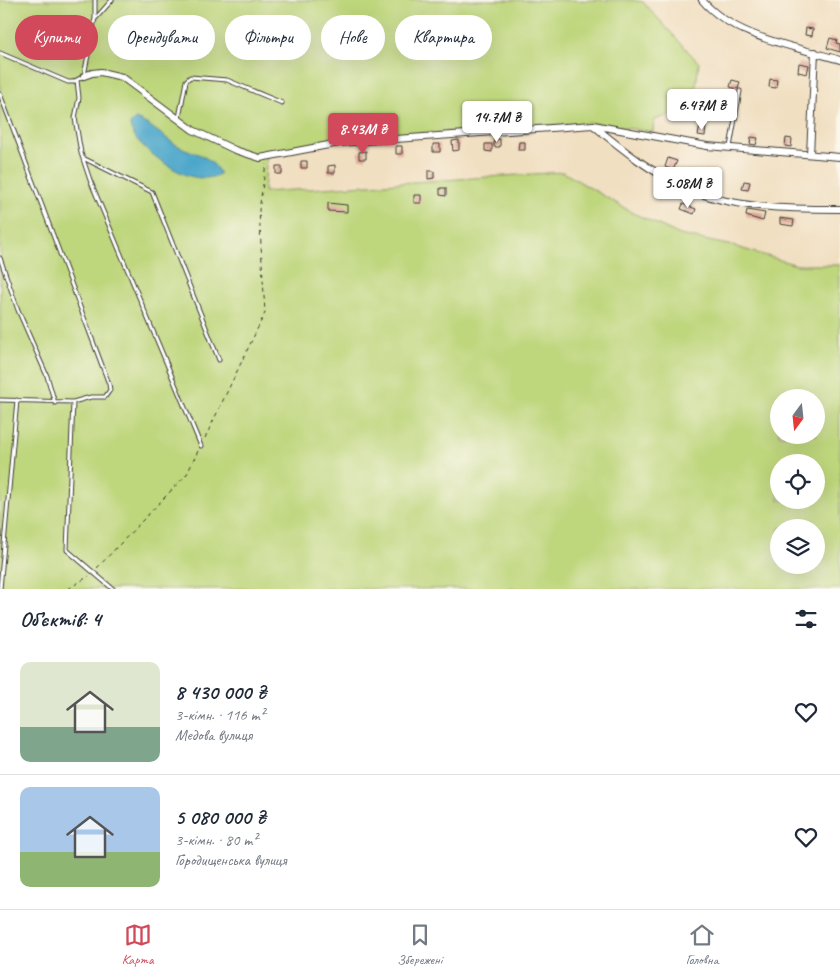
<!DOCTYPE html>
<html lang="uk">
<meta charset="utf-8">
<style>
body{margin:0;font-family:Caveat,sans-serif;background:#f2f2f3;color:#1f2937;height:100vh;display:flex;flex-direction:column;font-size:19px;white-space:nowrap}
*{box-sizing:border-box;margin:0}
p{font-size:16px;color:#747a83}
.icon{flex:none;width:28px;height:28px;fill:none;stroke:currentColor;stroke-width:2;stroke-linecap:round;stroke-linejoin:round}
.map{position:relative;height:589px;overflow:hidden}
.details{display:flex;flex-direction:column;background:#fff;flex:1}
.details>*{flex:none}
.guide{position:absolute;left:15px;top:15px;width:500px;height:45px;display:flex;gap:10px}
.needle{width:32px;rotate:195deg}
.controls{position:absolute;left:770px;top:389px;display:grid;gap:10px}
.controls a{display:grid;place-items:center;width:55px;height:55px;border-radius:50%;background:#fff;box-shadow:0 5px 20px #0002;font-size:25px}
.price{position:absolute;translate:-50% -42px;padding:0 11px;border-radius:5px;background:#fff;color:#222;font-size:16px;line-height:32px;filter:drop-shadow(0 1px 2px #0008)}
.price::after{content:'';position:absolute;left:50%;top:30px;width:15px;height:11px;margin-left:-8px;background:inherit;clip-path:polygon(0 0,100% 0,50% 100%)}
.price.active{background:#d1495b;color:#fff}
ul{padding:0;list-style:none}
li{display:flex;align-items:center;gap:15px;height:125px;padding:0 20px}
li+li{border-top:1px solid #e0e1e3}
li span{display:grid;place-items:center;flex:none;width:140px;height:100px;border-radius:10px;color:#555}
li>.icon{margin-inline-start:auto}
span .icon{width:60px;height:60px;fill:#fffc;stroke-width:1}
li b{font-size:21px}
h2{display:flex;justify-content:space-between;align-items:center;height:60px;padding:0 20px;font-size:21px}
.chip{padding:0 18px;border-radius:22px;background:#fff;box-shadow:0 5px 20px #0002;font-size:18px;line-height:45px}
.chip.active{background:#d1495b;color:#fff}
.tabs{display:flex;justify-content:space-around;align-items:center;height:70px;border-top:1px solid #e0e1e3;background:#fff;font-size:14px;color:#747a83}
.tabs a{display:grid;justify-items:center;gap:2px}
.tabs .active{color:#d1495b}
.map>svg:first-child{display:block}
.green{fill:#bed67b;stroke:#6d794c;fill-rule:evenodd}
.water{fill:#4ea7cb;stroke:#356274}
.building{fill:#dfaa9a}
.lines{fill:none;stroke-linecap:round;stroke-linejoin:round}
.lane-casing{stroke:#3c3935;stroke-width:5}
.street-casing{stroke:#3c3935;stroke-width:8}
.path{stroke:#3c3935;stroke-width:1;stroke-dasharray:4 4;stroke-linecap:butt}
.lane{stroke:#fff;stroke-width:3}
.street{stroke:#fff;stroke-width:6}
</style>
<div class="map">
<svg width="840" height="589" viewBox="0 0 840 589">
<rect width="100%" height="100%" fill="#fbf7ec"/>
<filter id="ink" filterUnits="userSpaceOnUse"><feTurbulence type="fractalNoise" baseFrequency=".02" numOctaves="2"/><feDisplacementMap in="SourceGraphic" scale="10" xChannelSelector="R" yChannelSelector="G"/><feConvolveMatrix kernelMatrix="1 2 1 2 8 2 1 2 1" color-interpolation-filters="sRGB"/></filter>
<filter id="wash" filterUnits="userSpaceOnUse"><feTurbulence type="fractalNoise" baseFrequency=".0096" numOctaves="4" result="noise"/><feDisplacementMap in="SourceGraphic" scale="20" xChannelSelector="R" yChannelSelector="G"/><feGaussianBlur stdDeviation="1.12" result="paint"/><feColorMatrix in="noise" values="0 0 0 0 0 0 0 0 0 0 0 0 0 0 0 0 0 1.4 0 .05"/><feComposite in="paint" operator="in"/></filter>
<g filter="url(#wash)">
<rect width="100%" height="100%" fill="#f1dfc1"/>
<path class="green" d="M0,0H633L643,2L699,63C693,105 697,108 654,120L653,132L592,123L336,139L267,154L264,192L563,172L633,213L680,235L733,246L797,265H840V589H0ZM779,398H816V435H779ZM779,462H816V500H779ZM779,528H816V565H779Z"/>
<path class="water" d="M135,119C151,124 162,136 175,144C192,154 210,153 220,174C210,179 201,179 190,176C173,172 129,141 130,124Z"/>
<g id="blocks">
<path class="building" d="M806,28L813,29L812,36L805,35Z
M830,38L837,40L836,43L840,44V52L827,48Z
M799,63L809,65L807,74L798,72Z
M770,79L777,80L776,88L769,87Z
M732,80L740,82L738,89L730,87Z
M700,126L706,127L705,136L698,135Z
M751,137L758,138L756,145L750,144Z
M786,138L792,139L791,147L785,146Z
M494,139H500V147H494Z
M459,140V150L453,151L452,141Z
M519,142H525V150H518Z
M433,144H440V152H433Z
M485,144H492V152L485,151Z
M396,146H402V154H396Z
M366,151V159H359V152Z
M668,158L677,161L673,170L665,167Z
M301,161H307V168H301Z
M335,165V173H328V166Z
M276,166H282V174H276Z
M688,170L695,171L693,179L687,178Z
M428,171H434V178L428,179Z
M706,179L712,181L711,189L704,187Z
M744,181L750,182L748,190L742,189Z
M440,188H446V196L440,195Z
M414,195H421V203H414Z
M328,203L347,205V212L328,211Z
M683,204L696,209L694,214L681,209Z
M747,210L765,213L763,221L746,216Z
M780,218L794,220L793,226L780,224Z"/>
</g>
</g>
<g filter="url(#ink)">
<use href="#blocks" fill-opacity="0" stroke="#3c3935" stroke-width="1"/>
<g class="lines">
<defs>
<path id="lane" d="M96,18L112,0
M0,53L68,82H73L84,76L95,18V0
M77,80L79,98L75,118L81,153L90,180L201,446
M0,94L109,384L110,390L105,397H91L73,402L0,400
M179,118L186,81L190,77L227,80L282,103
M730,147L740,91
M83,158L152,192L219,360
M0,258L18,310L47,376L55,403
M73,402L67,550L113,589
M0,589L17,400"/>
<path id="street" d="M702,0C734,38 795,46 840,60
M84,76L92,73L101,72L122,77L193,130L235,150L260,158L339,143L593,125L707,146L840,157
M594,126C623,150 652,173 686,188C732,209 790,209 840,209
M810,154L815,52"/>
</defs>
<use href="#lane" class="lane-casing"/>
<use href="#street" class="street-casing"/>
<path class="path" d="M205,438L265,313L259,210L266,164
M97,568L187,474L198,451
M68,589L89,576"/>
<use href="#lane" class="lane"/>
<use href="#street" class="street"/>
</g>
</g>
</svg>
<div class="controls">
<a><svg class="needle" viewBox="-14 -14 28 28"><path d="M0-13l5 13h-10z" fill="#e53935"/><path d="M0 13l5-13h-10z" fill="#747a83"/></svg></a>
<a><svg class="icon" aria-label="locate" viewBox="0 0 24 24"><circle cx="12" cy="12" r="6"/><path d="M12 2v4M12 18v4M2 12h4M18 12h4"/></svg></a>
<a><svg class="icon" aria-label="layers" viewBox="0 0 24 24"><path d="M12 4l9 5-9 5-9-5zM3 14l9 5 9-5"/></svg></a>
</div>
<b class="price" style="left:702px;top:131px">6.47M ₴</b>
<b class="price" style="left:497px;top:143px">14.7M ₴</b>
<b class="price active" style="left:363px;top:155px">8.43M ₴</b>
<b class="price" style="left:688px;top:209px">5.08M ₴</b>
<div class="guide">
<a class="chip active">Купити</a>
<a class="chip">Орендувати</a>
<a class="chip">Фільтри</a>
<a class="chip">Нове</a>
<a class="chip">Квартира</a>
</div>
</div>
<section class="details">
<h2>Об’єктів: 4<svg class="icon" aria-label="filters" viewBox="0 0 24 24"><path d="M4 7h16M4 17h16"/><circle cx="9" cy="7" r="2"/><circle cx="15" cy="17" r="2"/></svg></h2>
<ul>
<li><span style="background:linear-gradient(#dfe7d0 65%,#7fa58c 0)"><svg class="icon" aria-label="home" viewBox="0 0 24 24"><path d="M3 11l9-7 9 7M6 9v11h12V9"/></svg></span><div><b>8 430 000 ₴</b><p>3-кімн. · 116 m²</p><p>Медова вулиця</p></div><svg class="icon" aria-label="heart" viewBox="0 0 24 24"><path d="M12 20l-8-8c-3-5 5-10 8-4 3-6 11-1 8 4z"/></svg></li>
<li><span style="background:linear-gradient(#a9c7e8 65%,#8fb573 0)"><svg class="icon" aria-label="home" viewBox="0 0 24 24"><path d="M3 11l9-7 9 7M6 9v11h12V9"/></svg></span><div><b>5 080 000 ₴</b><p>3-кімн. · 80 m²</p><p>Городищенська вулиця</p></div><svg class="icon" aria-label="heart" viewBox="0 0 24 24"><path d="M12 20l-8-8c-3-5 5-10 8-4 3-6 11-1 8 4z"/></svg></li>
</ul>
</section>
<nav class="tabs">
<a class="active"><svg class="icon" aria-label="map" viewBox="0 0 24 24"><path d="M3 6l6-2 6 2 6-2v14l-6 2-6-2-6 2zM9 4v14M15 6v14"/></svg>Карта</a>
<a><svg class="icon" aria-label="saved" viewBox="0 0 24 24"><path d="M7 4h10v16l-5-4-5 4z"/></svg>Збережені</a>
<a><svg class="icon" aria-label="home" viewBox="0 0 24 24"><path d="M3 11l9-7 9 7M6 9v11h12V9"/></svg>Головна</a>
</nav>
